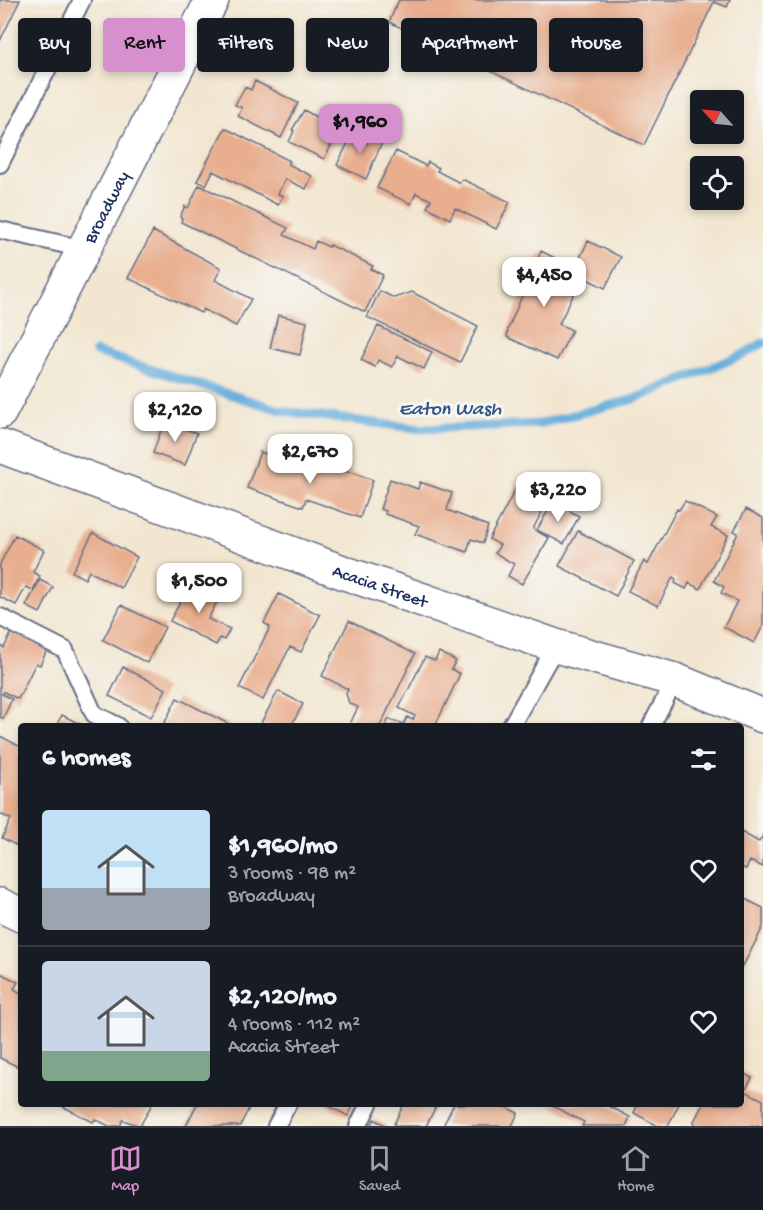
<!DOCTYPE html>
<meta charset="utf-8">
<style>
body{margin:0;font-family:"Gochi Hand",sans-serif;background:#20242c;color:#f1f3f6;height:100vh;display:flex;flex-direction:column;font-size:22px;white-space:nowrap}
*{box-sizing:border-box;margin:0}
p{font-size:20px;color:#9ea1a6}
.icon{flex:none;width:33px;height:33px;fill:none;stroke:currentColor;stroke-width:2;stroke-linecap:round;stroke-linejoin:round}
.map{position:relative;flex:1;overflow:hidden}
.side{position:absolute;left:18px;top:723px;width:726px;height:384px;display:flex;flex-direction:column;background:#171b24;border-radius:6px;box-shadow:0 3px 9px #0003}
.side>*{flex:none}
.top-card{position:absolute;left:18px;top:18px;width:728px;height:54px;display:flex;gap:12px}
.needle{width:39px;rotate:297deg}
.controls{position:absolute;left:690px;top:90px;display:grid;gap:12px}
.controls a{display:grid;place-items:center;width:54px;height:54px;border-radius:6px;background:#171b24;box-shadow:0 3px 9px #0003;font-size:30px}
.price{position:absolute;translate:-50% -51px;padding:0 14px;border-radius:12px;background:#fff;color:#222;font-size:20px;line-height:39px;filter:drop-shadow(0 2px 3px #0008)}
.price::after{content:'';position:absolute;left:50%;top:36px;width:18px;height:14px;margin-left:-9px;background:inherit;clip-path:polygon(0 0,100% 0,50% 100%)}
.price.selected{background:#d690ce;color:#111}
ul{padding:0;list-style:none}
li{display:flex;align-items:center;gap:18px;height:150px;padding:0 24px}
li+li{border-top:2px solid #363941}
li span{display:grid;place-items:center;flex:none;width:168px;height:120px;border-radius:6px;color:#555}
li>.icon{margin-inline-start:auto}
span .icon{width:72px;height:72px;fill:#fffc;stroke-width:1}
li b{font-size:26px}
h2{display:flex;justify-content:space-between;align-items:center;height:72px;padding:0 24px;font-size:26px}
.tag{padding:0 21px;border-radius:6px;background:#171b24;box-shadow:0 3px 9px #0003;font-size:21px;line-height:54px}
.tag.selected{background:#d690ce;color:#111}
.tab-bar{display:flex;justify-content:space-around;align-items:center;height:84px;border-top:2px solid #363941;background:#171b24;font-size:16px;color:#9ea1a6}
.tab-bar a{display:grid;justify-items:center;gap:3px}
.tab-bar .selected{color:#d690ce}
.map>svg:first-child{display:block}
.lines{fill:none;stroke-linecap:round;stroke-linejoin:round}
.stream{stroke:#64acdb;stroke-width:9}
.building{fill:#e8ae8e}
.lane-casing{stroke:#666f86;stroke-width:20}
.street-casing{stroke:#666f86;stroke-width:36}
.secondary-casing{stroke:#666f86;stroke-width:36}
.lane{stroke:#fff;stroke-width:16}
.street{stroke:#fff;stroke-width:33}
.secondary{stroke:#fff;stroke-width:33}
.labels{text-anchor:middle;stroke-width:6;stroke-linejoin:round;paint-order:stroke}
.street-label{font-size:18px;fill:#1b2f5e;stroke:#f6f6f2}
.water-label{font-size:20px;font-style:italic;fill:#315484;stroke:#f6f6f2}
</style>
<div class="map">
<svg width="763" height="1126" viewBox="0 0 763 1126">
<rect width="100%" height="100%" fill="#f6f6f2"/>
<filter id="ink" filterUnits="userSpaceOnUse"><feTurbulence type="fractalNoise" baseFrequency=".0167" numOctaves="2"/><feDisplacementMap in="SourceGraphic" scale="12" xChannelSelector="R" yChannelSelector="G"/><feConvolveMatrix kernelMatrix="1 2 1 2 8 2 1 2 1" color-interpolation-filters="sRGB"/></filter>
<filter id="wash" filterUnits="userSpaceOnUse"><feTurbulence type="fractalNoise" baseFrequency=".008" numOctaves="4" result="noise"/><feDisplacementMap in="SourceGraphic" scale="24" xChannelSelector="R" yChannelSelector="G"/><feGaussianBlur stdDeviation="1.35" result="paint"/><feColorMatrix in="noise" values="0 0 0 0 0 0 0 0 0 0 0 0 0 0 0 0 0 1.4 0 .05"/><feComposite in="paint" operator="in"/></filter>
<g filter="url(#wash)">
<rect width="100%" height="100%" fill="#f2e6d0"/>
<g class="lines">
<path class="stream" d="M96,352L283,411L421,429L539,424L634,399L742,355L763,343"/>
</g>
<g id="blocks">
<path class="building" d="M0,0H20L0,41Z
M399,0H730L727,7L714,2L644,145L389,22Z
M255,81L298,103L281,138L238,116L242,108L235,105L245,87L251,90Z
M304,110L339,130L324,159L289,142L294,131L292,130Z
M225,128L290,161L288,164L312,176L306,189L285,179L278,194L283,196L278,205L213,171L206,185L197,181Z
M371,134L383,140L366,179L337,165L352,135L367,143Z
M396,151L426,166L428,162L439,168L437,171L460,183L462,179L510,202L496,229L455,208L450,219L427,207L431,200L416,193L411,204L377,188Z
M199,185L288,228L284,235L313,249L316,241L329,247L330,245L373,266L371,269L383,275L365,312L181,222L182,219L180,217L185,206L188,208Z
M153,231L221,268L215,280L251,299L236,326L203,309L201,313L128,278Z
M588,241L621,257L605,288L573,272Z
M541,251L563,262L560,269L581,279L559,324L572,330L557,360L507,337L508,329Z
M380,291L394,298L412,292L478,326L460,362L367,317Z
M278,315L307,322L300,355L270,348Z
M378,326L432,352L424,369L398,356L392,367L378,360L375,367L361,360Z
M164,422L197,433L185,465L153,453Z
M260,452L316,471L318,467L354,473L373,480L360,518L306,499L303,507L247,488Z
M523,475L553,490L533,529L549,538L522,584L508,576L514,564L495,553L500,545L489,539Z
M390,479L418,489L420,482L452,493L447,510L488,526L483,543L471,539L467,552L415,534L419,526L385,514L386,511L380,509Z
M685,501L717,517L711,527L728,535L700,589L689,583L686,589L675,583L676,579L673,577L658,606L628,591L644,561L648,564L677,509L679,510Z
M553,502L579,516L564,544L537,530Z
M746,509L763,518V626L754,643L724,627L737,601L721,593L724,587L714,581L738,533L734,531Z
M578,531L634,561L616,596L559,566Z
M93,533L137,557L121,588L89,571L85,579L72,572Z
M15,535L44,550L33,572L40,576L33,590L26,587L16,605L0,597V564Z
M40,580L53,587L40,613L26,606Z
M191,581L220,596L208,619L230,629L224,640L220,638L216,645L170,621Z
M279,594L320,615L301,652L290,647L263,700L239,688L270,627L264,623Z
M121,605L165,627L147,663L103,640Z
M349,621L415,654L380,726H349L358,707L349,703L346,694L348,689L322,676Z
M12,632L47,650L40,665L36,663L18,699L4,692L2,694L12,699L3,718L0,717V645L4,648Z
M439,652L456,661L451,669L460,674L435,726H385L389,719L404,724L407,717L413,720L415,716L399,708L425,657L435,661Z
M123,667L166,689L151,717L109,696Z
M278,691L303,704L291,726H267L261,723Z
M177,698L233,726H163Z
M62,715L84,726H56Z
M0,736L21,747V848L2,838L11,819L0,814Z
M741,832L759,842L763,835V867L750,861L746,869L741,867Z
M741,897L763,908V927L743,966L741,964Z
M0,973L18,982L14,989L21,993V1068L0,1058Z
M741,1072L752,1078L745,1091L763,1100V1126H699L693,1123L703,1104H741Z
M58,1104H152L140,1126L123,1120L120,1126H109L95,1119L93,1122Z
M197,1104H251L240,1126H186Z
M325,1104H354L348,1116Z
M404,1104H437L426,1126H398L394,1124Z
M454,1104H499L518,1113L512,1126H443Z
M549,1104H605L630,1117L626,1126H582L584,1122Z
M638,1104H679L668,1126H658L634,1113Z
M374,1119L387,1126H371Z"/>
</g>
</g>
<g filter="url(#ink)">
<use href="#blocks" fill-opacity="0" stroke="#666f86" stroke-width="1.5"/>
<g class="lines">
<defs>
<path id="lane" d="M0,164L82,0
M0,230L84,249
M0,617L65,650L94,714L118,726
M511,726L556,646
M651,726L675,680
M276,1126L288,1104
M358,1126L369,1104"/>
<g id="street">
<path id="s1" d="M0,446L345,573L556,646L675,680L763,716"/>
<path d="M0,905L21,915"/>
</g>
<g id="secondary">
<path id="s2" d="M0,412L212,0"/>
</g>
</defs>
<use href="#lane" class="lane-casing"/>
<use href="#street" class="street-casing"/>
<use href="#secondary" class="secondary-casing"/>
<use href="#lane" class="lane"/>
<use href="#street" class="street"/>
<use href="#secondary" class="secondary"/>
</g>
</g>
<g class="labels">
<g class="street-label">
<text dy="6" stroke="none"><textPath href="#s2" startOffset="231">Broadway</textPath></text>
<text dy="6" stroke="none"><textPath href="#s1" startOffset="405">Acacia Street</textPath></text>
</g>
<g class="water-label">
<text x="450" y="414">Eaton Wash</text>
</g>
</g>
</svg>
<div class="controls">
<a><svg class="needle" viewBox="-14 -14 28 28"><path d="M0-13l5 13h-10z" fill="#e53935"/><path d="M0 13l5-13h-10z" fill="#9ea1a6"/></svg></a>
<a><svg class="icon" aria-label="locate" viewBox="0 0 24 24"><circle cx="12" cy="12" r="6"/><path d="M12 2v4M12 18v4M2 12h4M18 12h4"/></svg></a>
</div>
<b class="price selected" style="left:360px;top:155px">$1,960</b>
<b class="price" style="left:544px;top:308px">$4,450</b>
<b class="price" style="left:175px;top:443px">$2,120</b>
<b class="price" style="left:310px;top:485px">$2,670</b>
<b class="price" style="left:558px;top:523px">$3,220</b>
<b class="price" style="left:199px;top:614px">$1,500</b>
<div class="top-card">
<a class="tag">Buy</a>
<a class="tag selected">Rent</a>
<a class="tag">Filters</a>
<a class="tag">New</a>
<a class="tag">Apartment</a>
<a class="tag">House</a>
</div>
<section class="side">
<h2>6 homes<svg class="icon" aria-label="filters" viewBox="0 0 24 24"><path d="M4 7h16M4 17h16"/><circle cx="9" cy="7" r="2"/><circle cx="15" cy="17" r="2"/></svg></h2>
<ul>
<li><span style="background:linear-gradient(#bfe0f5 65%,#9aa5b1 0)"><svg class="icon" aria-label="home" viewBox="0 0 24 24"><path d="M3 11l9-7 9 7M6 9v11h12V9"/></svg></span><div><b>$1,960/mo</b><p>3 rooms · 98 m²</p><p>Broadway</p></div><svg class="icon" aria-label="heart" viewBox="0 0 24 24"><path d="M12 20l-8-8c-3-5 5-10 8-4 3-6 11-1 8 4z"/></svg></li>
<li><span style="background:linear-gradient(#c9d6e8 75%,#7fa58c 0)"><svg class="icon" aria-label="home" viewBox="0 0 24 24"><path d="M3 11l9-7 9 7M6 9v11h12V9"/></svg></span><div><b>$2,120/mo</b><p>4 rooms · 112 m²</p><p>Acacia Street</p></div><svg class="icon" aria-label="heart" viewBox="0 0 24 24"><path d="M12 20l-8-8c-3-5 5-10 8-4 3-6 11-1 8 4z"/></svg></li>
</ul>
</section>
</div>
<nav class="tab-bar">
<a class="selected"><svg class="icon" aria-label="map" viewBox="0 0 24 24"><path d="M3 6l6-2 6 2 6-2v14l-6 2-6-2-6 2zM9 4v14M15 6v14"/></svg>Map</a>
<a><svg class="icon" aria-label="saved" viewBox="0 0 24 24"><path d="M7 4h10v16l-5-4-5 4z"/></svg>Saved</a>
<a><svg class="icon" aria-label="home" viewBox="0 0 24 24"><path d="M3 11l9-7 9 7M6 9v11h12V9"/></svg>Home</a>
</nav>
